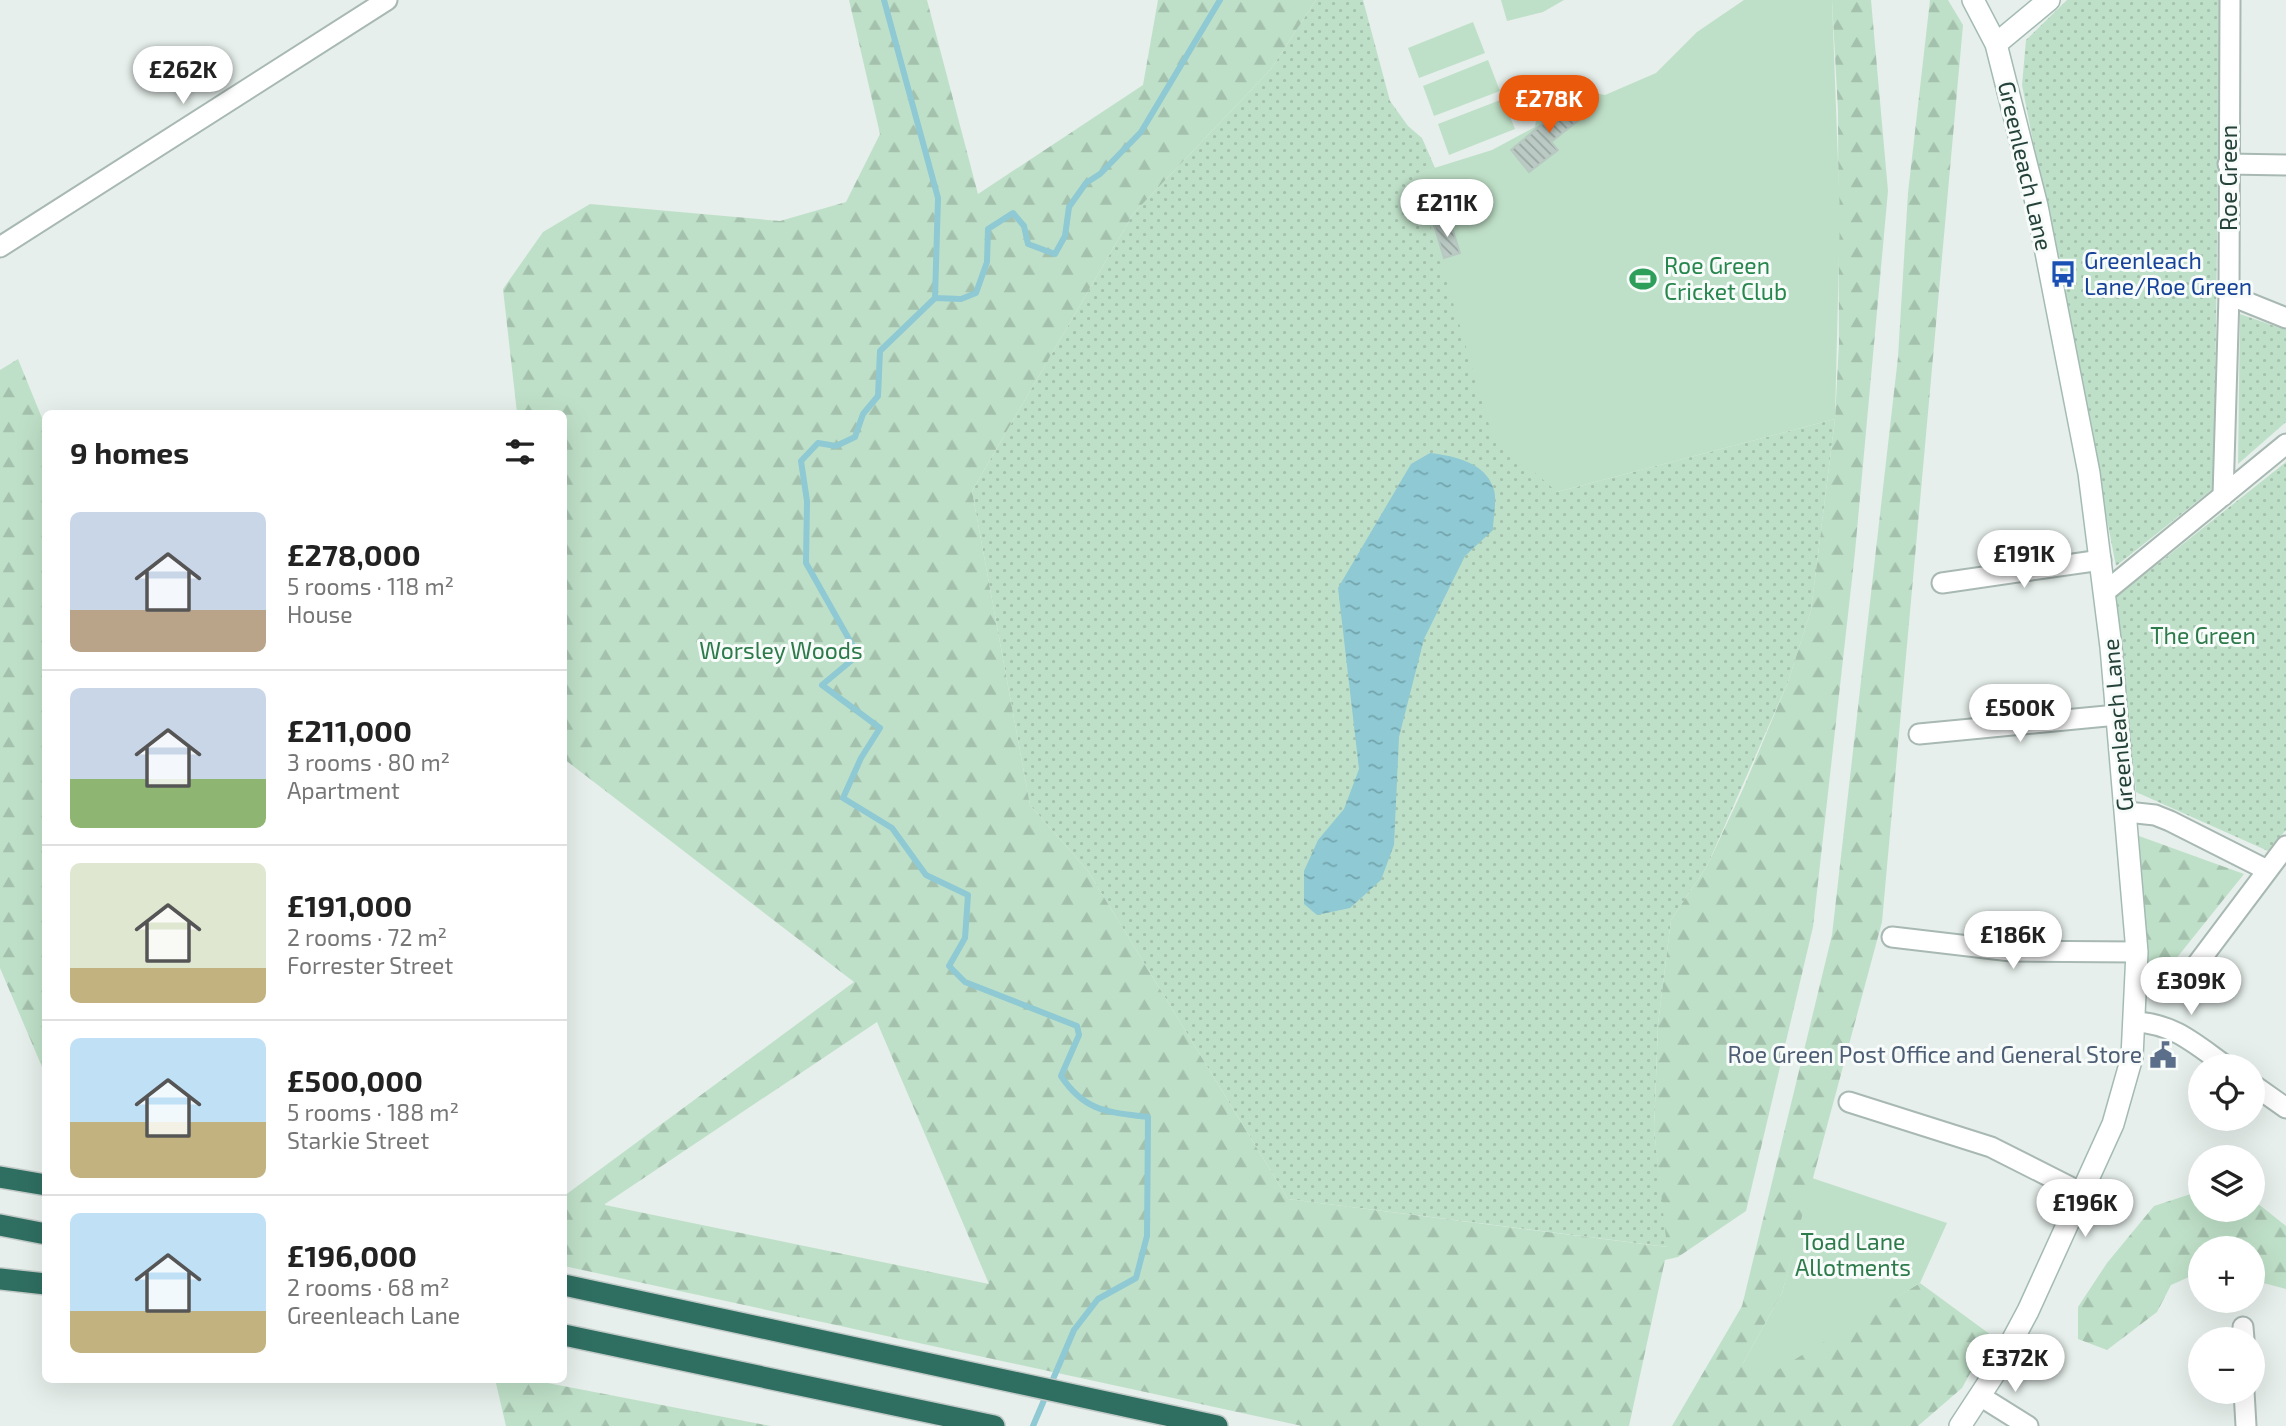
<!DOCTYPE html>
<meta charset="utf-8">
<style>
body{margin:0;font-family:"Exo 2",sans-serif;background:#f2f2f2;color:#222;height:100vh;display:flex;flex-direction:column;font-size:26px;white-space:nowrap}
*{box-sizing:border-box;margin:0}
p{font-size:23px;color:#767676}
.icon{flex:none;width:38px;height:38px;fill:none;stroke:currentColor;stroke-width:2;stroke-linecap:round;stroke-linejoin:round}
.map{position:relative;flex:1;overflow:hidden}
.drawer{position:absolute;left:42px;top:410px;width:525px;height:973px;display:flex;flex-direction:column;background:#fff;border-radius:10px;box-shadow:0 7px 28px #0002}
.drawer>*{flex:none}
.fabs{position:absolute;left:2188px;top:1054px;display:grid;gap:14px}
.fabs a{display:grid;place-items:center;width:77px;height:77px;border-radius:50%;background:#fff;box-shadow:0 7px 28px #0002;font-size:35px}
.price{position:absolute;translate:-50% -60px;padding:0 16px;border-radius:24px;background:#fff;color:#222;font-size:23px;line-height:46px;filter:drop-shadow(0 2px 4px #0008)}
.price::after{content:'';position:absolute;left:50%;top:42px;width:21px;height:16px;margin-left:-10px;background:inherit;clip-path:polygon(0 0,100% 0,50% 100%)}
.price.active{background:#ea580c;color:#fff}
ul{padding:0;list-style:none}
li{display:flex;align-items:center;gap:21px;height:175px;padding:0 28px}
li+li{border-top:2px solid #e0e0e0}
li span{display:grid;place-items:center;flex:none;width:196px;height:140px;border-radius:10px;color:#555}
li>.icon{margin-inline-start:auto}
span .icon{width:84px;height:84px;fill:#fffc;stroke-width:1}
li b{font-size:30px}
h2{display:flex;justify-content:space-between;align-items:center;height:84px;padding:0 28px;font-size:30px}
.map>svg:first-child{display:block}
.grass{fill:url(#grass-dots)}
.forest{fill:url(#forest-firs);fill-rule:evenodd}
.garden{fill:#bfe0c8}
.water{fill:url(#water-ripples)}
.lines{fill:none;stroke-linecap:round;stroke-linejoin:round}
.stream{stroke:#8ec9d4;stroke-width:6}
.building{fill:url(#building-back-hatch);stroke:#b8c9c2;stroke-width:2}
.street-casing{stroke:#a8b8b2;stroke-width:23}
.secondary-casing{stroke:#a4bbb3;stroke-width:24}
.highway-casing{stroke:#c2cac8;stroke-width:24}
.street{stroke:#fff;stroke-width:19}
.secondary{stroke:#fff;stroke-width:21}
.highway{stroke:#2f6f62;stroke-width:21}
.labels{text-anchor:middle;stroke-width:6;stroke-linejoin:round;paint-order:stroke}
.street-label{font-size:23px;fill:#24423a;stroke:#f7fbf9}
.transit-label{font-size:23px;fill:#164399;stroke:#f7fbf9;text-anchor:start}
.leisure-label{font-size:23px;fill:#27864d;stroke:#f7fbf9;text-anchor:start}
.park-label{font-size:23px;fill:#2d7a4b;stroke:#f7fbf9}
.service-label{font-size:23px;fill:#4e5e75;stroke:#f7fbf9;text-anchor:end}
</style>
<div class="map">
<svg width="2286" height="1426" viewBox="0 0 2286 1426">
<defs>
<pattern id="grass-dots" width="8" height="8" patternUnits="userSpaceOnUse" patternTransform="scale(1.75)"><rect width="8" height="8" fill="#bfe0c8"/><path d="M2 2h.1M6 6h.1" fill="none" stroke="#a4c1ad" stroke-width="1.8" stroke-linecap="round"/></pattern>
<pattern id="forest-firs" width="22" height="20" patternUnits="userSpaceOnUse" patternTransform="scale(1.75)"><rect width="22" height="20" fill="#bfe0c8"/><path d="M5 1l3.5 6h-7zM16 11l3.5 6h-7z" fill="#a4c1ad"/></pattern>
<pattern id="water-ripples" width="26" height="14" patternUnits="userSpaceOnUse" patternTransform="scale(1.75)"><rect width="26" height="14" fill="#8ec9d4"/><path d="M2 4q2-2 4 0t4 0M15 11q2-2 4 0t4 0" fill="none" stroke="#74a5ad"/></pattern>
<pattern id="building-back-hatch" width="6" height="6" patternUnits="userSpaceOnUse" patternTransform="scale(1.75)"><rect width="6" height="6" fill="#bbcac4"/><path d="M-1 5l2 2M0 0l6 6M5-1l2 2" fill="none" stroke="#98a6a0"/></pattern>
</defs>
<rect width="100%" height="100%" fill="#e6efeb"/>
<path class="grass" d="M1316,0H1363L1390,101L1408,126L1422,138L1435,168L1416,174L1557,492L1835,419L1811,610L1788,682L1707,866L1671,920L1658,1024L1654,1130L1668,1247L1288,1199L1088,871L1030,805L972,491L1133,214L1271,69Z
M2067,0H2220L2214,488L2116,566L2022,85L2026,40Z
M2240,314L2286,330V422L2238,464Z
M2286,462V830L2268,851L2136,792L2115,598Z"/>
<path class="forest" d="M849,0H927L978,194L1143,85L1158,0H1316L1271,69L1133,214L972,491L1030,805L1088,871L1288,1199L1667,1247L1654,1130L1658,1024L1671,920L1707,866L1743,789L1788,682L1811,610L1835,419L1839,343L1838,111L1832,0H1871L1888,191L1855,552L1813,927L1746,1211L1678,1257L1665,1260L1629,1426H1302L564,1266V1196L854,982L564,759V413H517L503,289L543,232L590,204L780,221L846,202L880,134ZM877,1022L989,1284L605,1205V1204Z
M1930,0H1948L1963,25L1882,922L1782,1293L1742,1365L1853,1323L1920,1283L1991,1335L1962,1388L1918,1426H1672L1742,1306L1832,935L1898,357L1908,193Z
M18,359L46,428L45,1074L0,968V370Z
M2139,836L2244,874L2175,960L2148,972Z
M2200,1191V1209H2252V1199L2286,1226V1289L2252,1280V1248H2200V1272L2171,1285L2157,1312L2107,1350L2078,1339V1307L2107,1263L2154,1206Z
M495,1379H527L771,1426H506Z"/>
<path class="garden" d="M1501,0H1564L1543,12L1507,21Z
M1744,0H1832L1840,216L1835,419L1557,492L1492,435L1415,174L1492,150L1535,127L1538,109L1576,90L1605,95L1656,73L1697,32Z
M1473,22L1485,53L1419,78L1408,48Z
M1488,60L1500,91L1434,116L1423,86Z
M1503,99L1515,129L1449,155L1438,124Z
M1812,1178L1947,1223L1920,1283L1758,1382L1742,1365L1782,1293Z"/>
<path class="water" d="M1430,453C1454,456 1486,462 1494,490C1497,501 1493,519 1493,530L1465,556L1424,639L1399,737L1394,845L1381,880L1350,908L1317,915L1304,904V871L1318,840L1344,809L1359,769L1338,588L1411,464Z"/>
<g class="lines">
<path class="stream" d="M884,0L938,198L935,298
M1033,1426L1074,1330L1098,1299L1136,1278L1147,1236L1148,1117C1108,1112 1085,1112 1061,1076L1079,1035L1077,1026L965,982L949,966L965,938L968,895L926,875L892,828L843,798L861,758L880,728L822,685L858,655L806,563L807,501L801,461L818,443L836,446L855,437L863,414L878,396L880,351L935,298L961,299L976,293L987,262L988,229L1013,213L1024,226L1028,244L1055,254L1065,236L1069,207L1086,183L1100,174L1141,132L1220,0"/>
</g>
<path class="building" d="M1577,95L1589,112L1551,142L1558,150L1529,172L1511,150Z
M1450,221L1460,253L1444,258L1434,225Z"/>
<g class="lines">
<defs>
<path id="street" d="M2230,0L2229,295L2286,318
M2228,164L2286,165
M0,247L387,0
M2223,496L2229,295
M1942,583L2101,560
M2105,592L2286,444
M1919,734L2117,715
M2127,812L2155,815L2170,821L2267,870
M1892,937L2011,951L2137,952
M2136,985L2177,982L2192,971L2286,846
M2136,1022C2174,1024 2195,1044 2226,1066
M2252,1084L2286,1108
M1849,1102L1991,1147L2084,1194
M2243,1327L2244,1339
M2244,1391L2246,1426
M1980,1396L2028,1426"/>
<path id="secondary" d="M1996,44L2049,0
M1960,1426L1996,1371L2028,1311L2113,1124L2132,1057L2137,952L2111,647L2089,473L2037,206L1996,44L1973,0"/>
<path id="highway" d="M0,1177L46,1185
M0,1225L46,1234
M0,1279L46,1284
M564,1285L1217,1426
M564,1335L994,1426"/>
</defs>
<use href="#street" class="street-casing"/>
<use href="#secondary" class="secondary-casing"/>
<use href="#highway" class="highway-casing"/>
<use href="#street" class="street"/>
<use href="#secondary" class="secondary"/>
<use href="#highway" class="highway"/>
</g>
<defs>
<symbol id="bus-bare" viewBox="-9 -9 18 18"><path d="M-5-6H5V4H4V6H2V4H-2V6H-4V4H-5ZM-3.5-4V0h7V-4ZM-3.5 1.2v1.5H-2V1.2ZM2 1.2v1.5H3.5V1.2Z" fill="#1a4fb4" stroke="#f7fbf9" stroke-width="2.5" paint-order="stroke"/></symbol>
<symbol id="stadium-bare" viewBox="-9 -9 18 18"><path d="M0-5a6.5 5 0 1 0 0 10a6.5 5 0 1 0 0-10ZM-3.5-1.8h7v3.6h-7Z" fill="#2e9e5b" stroke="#f7fbf9" stroke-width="2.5" paint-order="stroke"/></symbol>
<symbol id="civic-bare" viewBox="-9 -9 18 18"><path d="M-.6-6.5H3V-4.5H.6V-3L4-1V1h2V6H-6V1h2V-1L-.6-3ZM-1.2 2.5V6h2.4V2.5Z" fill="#5c6f8a" stroke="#f7fbf9" stroke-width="2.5" paint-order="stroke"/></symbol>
</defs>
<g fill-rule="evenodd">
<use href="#bus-bare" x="2044" y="255" width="38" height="38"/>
<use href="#stadium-bare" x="1624" y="260" width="38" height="38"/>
<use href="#civic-bare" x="2144" y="1036" width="38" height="38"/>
</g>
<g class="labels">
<g class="street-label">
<text transform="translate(2025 166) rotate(77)" y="8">Greenleach Lane</text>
<text transform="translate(2229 178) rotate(-90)" y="8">Roe Green</text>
<text transform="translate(2118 725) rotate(-95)" y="8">Greenleach Lane</text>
</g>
<g class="transit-label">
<text x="2084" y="269">Greenleach<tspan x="2084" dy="26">Lane/Roe Green</tspan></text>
</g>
<g class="leisure-label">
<text x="1664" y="274">Roe Green<tspan x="1664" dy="26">Cricket Club</tspan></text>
</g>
<g class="park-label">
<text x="2203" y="644">The Green</text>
<text x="781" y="659">Worsley Woods</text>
<text x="1853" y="1250">Toad Lane<tspan x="1853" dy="26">Allotments</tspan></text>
</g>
<g class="service-label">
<text x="2142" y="1063">Roe Green Post Office and General Store</text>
</g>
</g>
</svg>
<div class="fabs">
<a><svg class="icon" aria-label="locate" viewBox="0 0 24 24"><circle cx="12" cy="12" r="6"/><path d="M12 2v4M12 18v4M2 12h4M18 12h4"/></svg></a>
<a><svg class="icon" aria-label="layers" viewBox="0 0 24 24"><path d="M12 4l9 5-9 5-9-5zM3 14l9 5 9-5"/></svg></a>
<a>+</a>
<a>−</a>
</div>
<b class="price" style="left:183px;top:106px">£262K</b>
<b class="price active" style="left:1549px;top:135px">£278K</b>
<b class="price" style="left:1447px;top:239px">£211K</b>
<b class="price" style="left:2024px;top:590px">£191K</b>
<b class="price" style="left:2020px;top:744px">£500K</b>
<b class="price" style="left:2013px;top:971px">£186K</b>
<b class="price" style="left:2191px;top:1017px">£309K</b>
<b class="price" style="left:2085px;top:1239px">£196K</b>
<b class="price" style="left:2015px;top:1394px">£372K</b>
<section class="drawer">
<h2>9 homes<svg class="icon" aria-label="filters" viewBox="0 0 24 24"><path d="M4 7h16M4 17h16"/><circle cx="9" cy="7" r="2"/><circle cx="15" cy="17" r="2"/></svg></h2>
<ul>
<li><span style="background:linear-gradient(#c9d6e8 70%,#b9a48a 0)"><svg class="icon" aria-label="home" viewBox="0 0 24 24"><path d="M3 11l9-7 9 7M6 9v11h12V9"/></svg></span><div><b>£278,000</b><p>5 rooms · 118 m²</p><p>House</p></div></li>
<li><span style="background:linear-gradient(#c9d6e8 65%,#8fb573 0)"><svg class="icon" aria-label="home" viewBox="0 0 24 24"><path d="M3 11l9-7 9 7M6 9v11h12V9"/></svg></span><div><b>£211,000</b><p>3 rooms · 80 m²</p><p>Apartment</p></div></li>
<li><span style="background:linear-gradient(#dfe7d0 75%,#c2b280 0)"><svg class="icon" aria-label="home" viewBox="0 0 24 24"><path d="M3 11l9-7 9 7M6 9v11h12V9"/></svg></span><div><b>£191,000</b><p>2 rooms · 72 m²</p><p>Forrester Street</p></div></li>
<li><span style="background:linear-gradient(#bfe0f5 60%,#c2b280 0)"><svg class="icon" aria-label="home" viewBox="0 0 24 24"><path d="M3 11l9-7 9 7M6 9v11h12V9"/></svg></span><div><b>£500,000</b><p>5 rooms · 188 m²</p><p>Starkie Street</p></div></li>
<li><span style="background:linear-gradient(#bfe0f5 70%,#c2b280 0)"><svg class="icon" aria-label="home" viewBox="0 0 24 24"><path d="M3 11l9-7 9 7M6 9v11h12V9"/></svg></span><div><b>£196,000</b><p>2 rooms · 68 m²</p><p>Greenleach Lane</p></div></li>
</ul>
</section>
</div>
